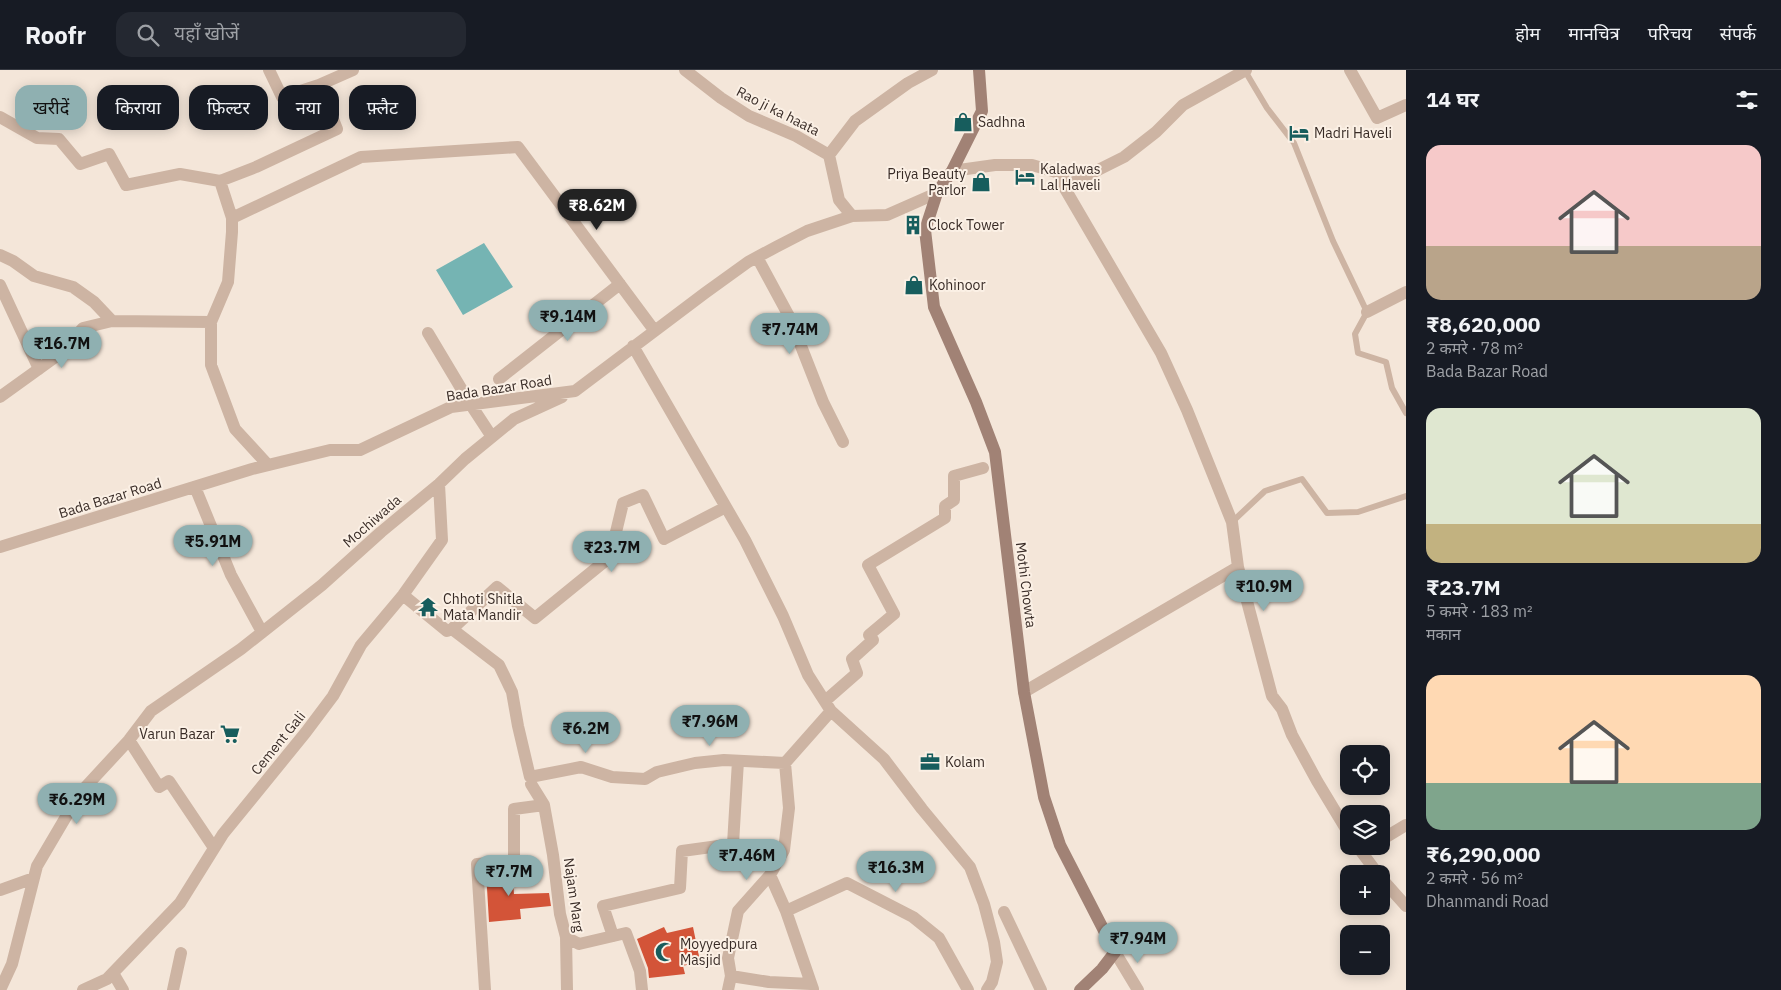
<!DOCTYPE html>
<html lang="hi">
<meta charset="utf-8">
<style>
body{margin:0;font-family:"IBM Plex Sans","Noto Sans Devanagari",sans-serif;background:#242831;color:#f1f3f6;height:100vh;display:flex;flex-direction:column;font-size:19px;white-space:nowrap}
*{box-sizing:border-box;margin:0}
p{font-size:16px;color:#9ea1a6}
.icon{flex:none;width:28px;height:28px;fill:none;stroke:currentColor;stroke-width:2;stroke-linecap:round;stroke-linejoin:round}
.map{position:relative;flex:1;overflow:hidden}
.sheet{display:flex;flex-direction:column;background:#171b24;width:375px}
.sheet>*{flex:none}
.hud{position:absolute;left:15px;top:15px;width:475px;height:45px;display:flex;gap:10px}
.fabs{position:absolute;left:1340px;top:675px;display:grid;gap:10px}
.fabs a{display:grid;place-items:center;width:50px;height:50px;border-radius:10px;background:#171b24;box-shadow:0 2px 12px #0003;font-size:25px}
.price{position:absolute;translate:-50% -42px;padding:0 11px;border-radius:18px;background:#8fb0b1;color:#111;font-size:16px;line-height:32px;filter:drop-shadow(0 1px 2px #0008)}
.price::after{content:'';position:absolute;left:50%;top:30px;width:15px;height:11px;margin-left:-8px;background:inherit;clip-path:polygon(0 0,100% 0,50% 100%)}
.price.selected{background:#222;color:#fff}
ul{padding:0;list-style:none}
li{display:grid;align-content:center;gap:10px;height:265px;padding:0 20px}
li span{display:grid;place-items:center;height:155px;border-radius:15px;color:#555}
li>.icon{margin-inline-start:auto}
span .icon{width:90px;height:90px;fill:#fffc;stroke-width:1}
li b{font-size:21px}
h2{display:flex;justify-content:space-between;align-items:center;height:60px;padding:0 20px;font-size:21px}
.chip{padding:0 18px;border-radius:15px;background:#171b24;box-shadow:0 2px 12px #0003;font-size:18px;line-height:45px}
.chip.selected{background:#8fb0b1;color:#111}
header{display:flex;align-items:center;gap:30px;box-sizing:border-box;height:70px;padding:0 25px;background:#171b24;border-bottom:1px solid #363941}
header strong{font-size:24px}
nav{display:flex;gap:28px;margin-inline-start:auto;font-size:18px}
.search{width:350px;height:45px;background:#242831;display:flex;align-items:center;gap:12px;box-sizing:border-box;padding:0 18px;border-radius:15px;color:#9ea1a6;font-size:19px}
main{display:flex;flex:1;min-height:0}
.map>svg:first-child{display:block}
.water{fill:#75b4b3}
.building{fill:#d35438}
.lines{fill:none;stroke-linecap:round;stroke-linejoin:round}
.service{stroke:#cdb4a3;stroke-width:6}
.minor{stroke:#cdb4a3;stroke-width:12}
.secondary{stroke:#a18275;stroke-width:12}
.labels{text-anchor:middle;stroke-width:4;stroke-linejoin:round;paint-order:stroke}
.street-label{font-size:14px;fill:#382b26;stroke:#fbf0e5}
.poi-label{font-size:14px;fill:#382b26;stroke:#fbf0e5;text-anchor:start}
</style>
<header>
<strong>Roofr</strong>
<div class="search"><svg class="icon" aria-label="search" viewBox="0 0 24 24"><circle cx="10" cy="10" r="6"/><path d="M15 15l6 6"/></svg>यहाँ खोजें</div>
<nav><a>होम</a><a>मानचित्र</a><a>परिचय</a><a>संपर्क</a></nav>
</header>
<main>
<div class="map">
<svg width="1406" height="920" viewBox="0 0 1406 920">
<rect width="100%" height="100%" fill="#f4e6d9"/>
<path class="water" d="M484,173L513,217L463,245L436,200Z"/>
<path class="building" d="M905 154a7 7 0 1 1 14 0a7 7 0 1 1-14 0Z
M512,799L514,824L549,823L551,836L520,839L521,849L489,852L486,801Z
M664,857L667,863L693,857L700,891L683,896L685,904L649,908L648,898L637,869Z"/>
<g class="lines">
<path class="service" d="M1245,1L1267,38L1294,73L1333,171L1367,242L1355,264L1358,283L1386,292L1392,318L1406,343
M1232,452L1265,421L1302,409L1327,443L1358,442L1406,426"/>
<path class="minor" d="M269,0L282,27L319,15
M685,0L721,28L749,46L796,66L829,85L839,130L852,146
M1350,0L1377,48L1406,35
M0,47L37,68L59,69L80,94L109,84L126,115L180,104L220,111L256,97L337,59L319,15L353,0
M829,85L855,51L908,13L932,0
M952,101L995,95H1032L1063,104L1064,117L1161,283L1187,340L1232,452L1238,497L1272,626L1282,639L1292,665L1317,711L1349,764
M220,111L232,148V162L228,212L211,252V295L235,359L268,395
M1064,117L1124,87L1156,62L1183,35L1246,0
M232,148L361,87L518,77L654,260
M0,185L13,191L34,206L73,217L94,232L112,251
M757,187L790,248L823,332L843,372
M0,215L39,299
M1367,242L1406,222
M428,263L471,335L492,367
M633,276L745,470L783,546L808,605L831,641L884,689L922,739L970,797L984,834L994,872L997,892L992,912L987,920
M499,309L620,214
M0,327L61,283L83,258L112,251L211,252
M195,417L231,505L262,562
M0,477L252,399L330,380H360L451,337L575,321L705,223L748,192L776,177L807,161L852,146L887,145L937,123
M403,525L447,561L452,559L499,595L512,622L518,656L530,707L581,697L612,707L645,709L657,702L695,693L724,690L785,693
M452,559L497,517L535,548L610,487L623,433L643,425L664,469L726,437
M1024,622L1238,497
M825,631L857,603L852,589L873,570L869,565L894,544L868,495L945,448V436L954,430V406L983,398
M129,670L159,717L169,711L214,778
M531,714L544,735L553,785L560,844L566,867L567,920
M1381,770L1406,755
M1357,776L1378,804
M770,805L786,841L813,919
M1381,808L1406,836
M0,820L34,808
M786,841L847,813L913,847L939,868L968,920
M1004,842L1041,920
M613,866L603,836L680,818L682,781L733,774L738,691
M566,867L579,874L626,863L640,901L642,920
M1115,882L1138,920
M113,903L123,920
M811,914L769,912L731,906L728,888L738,841L770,805L784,780L789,738L785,693L831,641
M0,920L12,894L37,796L80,723L129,670L151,641L241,579L322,515L381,462L439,414L465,389L514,349L562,327
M83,920L107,909L180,833L223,764L306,662L333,626L361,575L403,525L442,470L439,414
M173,920L181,883
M485,920L477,794L514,791V739L544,735
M728,920L731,906"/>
<path class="secondary" d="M979,0L982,41L952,101L937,123L925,160L934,237L976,332L995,382L1024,622L1044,727L1060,775L1115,882L1102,899L1080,920"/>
</g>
<defs>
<symbol id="shop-bare" viewBox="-9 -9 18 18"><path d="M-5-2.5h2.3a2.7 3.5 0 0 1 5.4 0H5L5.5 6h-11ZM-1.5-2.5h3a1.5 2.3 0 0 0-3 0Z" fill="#175d5d" stroke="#fbf0e5" stroke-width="2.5" paint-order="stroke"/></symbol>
<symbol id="hotel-bare" viewBox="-9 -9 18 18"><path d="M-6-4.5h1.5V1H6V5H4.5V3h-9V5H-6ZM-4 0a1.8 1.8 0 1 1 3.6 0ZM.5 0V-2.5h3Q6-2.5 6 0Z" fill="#175d5d" stroke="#fbf0e5" stroke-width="2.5" paint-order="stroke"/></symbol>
<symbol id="building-bare" viewBox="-9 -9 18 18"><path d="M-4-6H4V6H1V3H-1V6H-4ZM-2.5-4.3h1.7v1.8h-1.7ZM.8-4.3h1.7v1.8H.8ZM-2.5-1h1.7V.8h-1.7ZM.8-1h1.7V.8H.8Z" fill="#175d5d" stroke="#fbf0e5" stroke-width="2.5" paint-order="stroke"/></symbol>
<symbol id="temple-bare" viewBox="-9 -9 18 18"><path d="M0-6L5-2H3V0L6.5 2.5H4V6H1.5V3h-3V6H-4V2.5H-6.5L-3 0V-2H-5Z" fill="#175d5d" stroke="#fbf0e5" stroke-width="2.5" paint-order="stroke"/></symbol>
<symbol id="supermarket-bare" viewBox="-9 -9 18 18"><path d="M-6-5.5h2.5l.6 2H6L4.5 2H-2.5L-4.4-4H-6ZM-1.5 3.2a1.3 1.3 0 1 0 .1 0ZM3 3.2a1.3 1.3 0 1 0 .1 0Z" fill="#175d5d" stroke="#fbf0e5" stroke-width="2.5" paint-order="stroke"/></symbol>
<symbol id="office-bare" viewBox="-9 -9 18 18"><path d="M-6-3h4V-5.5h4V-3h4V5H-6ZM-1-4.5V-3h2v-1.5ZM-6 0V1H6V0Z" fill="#175d5d" stroke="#fbf0e5" stroke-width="2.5" paint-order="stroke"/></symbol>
<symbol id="mosque-bare" viewBox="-9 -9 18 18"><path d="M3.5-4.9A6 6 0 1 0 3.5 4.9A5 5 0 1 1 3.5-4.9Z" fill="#175d5d" stroke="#fbf0e5" stroke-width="2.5" paint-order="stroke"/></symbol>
</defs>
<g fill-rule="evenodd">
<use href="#shop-bare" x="949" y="38" width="28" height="28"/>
<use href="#hotel-bare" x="1285" y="49" width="28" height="28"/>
<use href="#hotel-bare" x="1011" y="93" width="28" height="28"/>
<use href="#shop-bare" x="967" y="98" width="28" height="28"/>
<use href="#building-bare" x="899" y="141" width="28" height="28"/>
<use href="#shop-bare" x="900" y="201" width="28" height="28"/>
<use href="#temple-bare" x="414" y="523" width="28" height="28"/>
<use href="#supermarket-bare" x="216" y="650" width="28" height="28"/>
<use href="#office-bare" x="916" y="678" width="28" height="28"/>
<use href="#mosque-bare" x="651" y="868" width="28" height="28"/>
</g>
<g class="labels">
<g class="street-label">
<text transform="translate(778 41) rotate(27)" y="5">Rao ji ka haata</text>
<text transform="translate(499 318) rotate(-9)" y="5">Bada Bazar Road</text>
<text transform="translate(110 428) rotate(-17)" y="5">Bada Bazar Road</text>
<text transform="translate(372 451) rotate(-41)" y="5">Mochiwada</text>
<text transform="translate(1026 515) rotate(83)" y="5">Mothi Chowta</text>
<text transform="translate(278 673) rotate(-51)" y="5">Cement Gali</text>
<text transform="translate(574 825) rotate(82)" y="5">Najam Marg</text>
</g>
<g class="poi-label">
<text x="978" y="57">Sadhna</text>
<text x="1314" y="68">Madri Haveli</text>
<text x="1040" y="104">Kaladwas<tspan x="1040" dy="16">Lal Haveli</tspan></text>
<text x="966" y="109" text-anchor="end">Priya Beauty<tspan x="966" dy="16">Parlor</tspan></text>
<text x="928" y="160">Clock Tower</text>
<text x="929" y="220">Kohinoor</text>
<text x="443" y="534">Chhoti Shitla<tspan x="443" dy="16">Mata Mandir</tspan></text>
<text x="215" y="669" text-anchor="end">Varun Bazar</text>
<text x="945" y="697">Kolam</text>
<text x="680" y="879">Moyyedpura<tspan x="680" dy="16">Masjid</tspan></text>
</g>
</g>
</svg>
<div class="fabs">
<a><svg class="icon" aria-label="locate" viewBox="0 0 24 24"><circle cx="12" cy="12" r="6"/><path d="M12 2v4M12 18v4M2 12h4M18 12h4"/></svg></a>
<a><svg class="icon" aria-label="layers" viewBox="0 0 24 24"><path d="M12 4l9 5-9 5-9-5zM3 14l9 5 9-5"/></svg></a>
<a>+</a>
<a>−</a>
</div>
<b class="price selected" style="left:597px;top:161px">₹8.62M</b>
<b class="price" style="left:568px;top:272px">₹9.14M</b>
<b class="price" style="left:790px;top:285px">₹7.74M</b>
<b class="price" style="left:62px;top:299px">₹16.7M</b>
<b class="price" style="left:213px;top:497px">₹5.91M</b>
<b class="price" style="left:612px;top:503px">₹23.7M</b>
<b class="price" style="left:1264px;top:542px">₹10.9M</b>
<b class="price" style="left:710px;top:677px">₹7.96M</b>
<b class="price" style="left:586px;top:684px">₹6.2M</b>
<b class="price" style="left:77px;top:755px">₹6.29M</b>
<b class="price" style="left:747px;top:811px">₹7.46M</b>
<b class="price" style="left:896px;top:823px">₹16.3M</b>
<b class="price" style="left:509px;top:827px">₹7.7M</b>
<b class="price" style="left:1138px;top:894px">₹7.94M</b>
<div class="hud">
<a class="chip selected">खरीदें</a>
<a class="chip">किराया</a>
<a class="chip">फ़िल्टर</a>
<a class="chip">नया</a>
<a class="chip">फ़्लैट</a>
</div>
</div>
<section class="sheet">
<h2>14 घर<svg class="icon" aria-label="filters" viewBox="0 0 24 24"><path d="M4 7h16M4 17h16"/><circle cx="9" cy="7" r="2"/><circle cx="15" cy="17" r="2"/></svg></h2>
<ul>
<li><span style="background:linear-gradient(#f6c9c9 65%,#b9a48a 0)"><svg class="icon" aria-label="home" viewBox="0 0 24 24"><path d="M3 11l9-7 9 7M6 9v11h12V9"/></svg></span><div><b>₹8,620,000</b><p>2 कमरे · 78 m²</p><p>Bada Bazar Road</p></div></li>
<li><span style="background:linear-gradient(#dfe7d0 75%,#c2b280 0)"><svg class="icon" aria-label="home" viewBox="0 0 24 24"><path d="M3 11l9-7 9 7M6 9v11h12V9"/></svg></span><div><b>₹23.7M</b><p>5 कमरे · 183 m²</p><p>मकान</p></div></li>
<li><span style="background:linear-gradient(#ffd9b3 70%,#7fa58c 0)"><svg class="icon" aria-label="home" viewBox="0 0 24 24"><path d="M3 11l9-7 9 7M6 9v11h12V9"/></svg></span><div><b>₹6,290,000</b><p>2 कमरे · 56 m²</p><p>Dhanmandi Road</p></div></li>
</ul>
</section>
</main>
